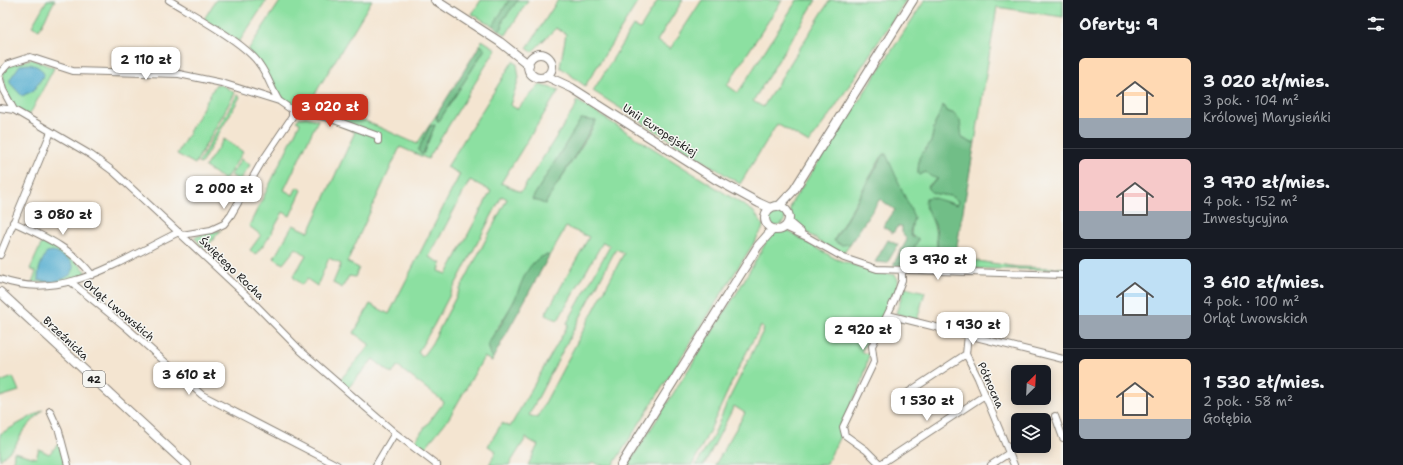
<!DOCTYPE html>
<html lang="pl">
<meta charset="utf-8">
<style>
body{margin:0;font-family:"Shantell Sans",sans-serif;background:#20242c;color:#f1f3f6;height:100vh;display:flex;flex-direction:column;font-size:15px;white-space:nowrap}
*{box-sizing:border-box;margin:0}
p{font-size:13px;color:#9ea1a6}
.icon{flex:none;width:22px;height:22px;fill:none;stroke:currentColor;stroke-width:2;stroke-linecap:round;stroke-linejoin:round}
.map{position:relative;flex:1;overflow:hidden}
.details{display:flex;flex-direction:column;background:#171b24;width:340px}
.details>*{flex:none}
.needle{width:26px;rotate:24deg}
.buttons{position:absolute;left:1011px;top:365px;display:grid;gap:8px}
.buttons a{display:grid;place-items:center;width:40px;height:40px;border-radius:6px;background:#171b24;box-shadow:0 2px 10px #0003;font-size:20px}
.price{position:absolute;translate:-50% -34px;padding:0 9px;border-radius:8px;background:#fff;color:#222;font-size:13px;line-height:26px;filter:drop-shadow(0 1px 2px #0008)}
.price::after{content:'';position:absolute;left:50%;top:24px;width:12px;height:9px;margin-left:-6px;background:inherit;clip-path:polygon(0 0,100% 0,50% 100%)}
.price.active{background:#c8321e;color:#fff}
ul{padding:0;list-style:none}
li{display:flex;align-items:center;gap:12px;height:100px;padding:0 16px}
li+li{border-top:1px solid #363941}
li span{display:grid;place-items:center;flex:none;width:112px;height:80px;border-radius:6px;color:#555}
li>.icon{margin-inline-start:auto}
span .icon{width:48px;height:48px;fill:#fffc;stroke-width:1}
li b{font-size:17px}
h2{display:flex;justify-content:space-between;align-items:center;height:48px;padding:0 16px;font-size:17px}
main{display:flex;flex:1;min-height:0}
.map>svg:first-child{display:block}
.green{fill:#8ce0a1;stroke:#547e5e;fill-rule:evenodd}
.forest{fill:#71be87;stroke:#466d52}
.water{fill:#51accf;stroke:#366476}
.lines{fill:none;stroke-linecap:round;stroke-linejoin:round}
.minor-casing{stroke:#888076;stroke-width:8}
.major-casing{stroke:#888076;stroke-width:10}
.minor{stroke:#fff;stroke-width:6}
.major{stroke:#fff;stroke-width:8}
.labels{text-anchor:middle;stroke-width:3;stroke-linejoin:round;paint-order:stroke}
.shield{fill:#f6f6f2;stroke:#5d5d5c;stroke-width:1}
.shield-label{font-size:10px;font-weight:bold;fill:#1c1c1c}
.street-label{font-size:11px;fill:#1c1c1c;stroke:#f6f6f2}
</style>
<main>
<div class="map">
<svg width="1063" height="465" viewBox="0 0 1063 465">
<rect width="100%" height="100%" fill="#f6f6f2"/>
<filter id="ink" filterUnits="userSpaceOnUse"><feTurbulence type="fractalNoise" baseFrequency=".025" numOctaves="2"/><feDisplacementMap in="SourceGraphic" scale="8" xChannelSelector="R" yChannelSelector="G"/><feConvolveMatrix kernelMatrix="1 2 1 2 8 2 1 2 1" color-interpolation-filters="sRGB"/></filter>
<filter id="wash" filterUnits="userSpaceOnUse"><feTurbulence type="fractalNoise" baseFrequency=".012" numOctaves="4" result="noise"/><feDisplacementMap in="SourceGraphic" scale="16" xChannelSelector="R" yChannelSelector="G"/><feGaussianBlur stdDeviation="0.9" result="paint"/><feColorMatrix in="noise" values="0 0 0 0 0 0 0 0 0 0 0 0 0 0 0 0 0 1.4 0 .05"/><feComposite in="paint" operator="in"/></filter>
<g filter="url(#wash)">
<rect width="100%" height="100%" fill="#f4e5d1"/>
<path class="green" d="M47,0H55L39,30L32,26Z
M216,0H267L239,42L204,19Z
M281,0H372L313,97C290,130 259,67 248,50Z
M481,0H509L493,26L472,14Z
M518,0H528L506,35L499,30L502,28L503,20Z
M558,0H639L585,86L560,67L566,34L556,28L532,52L527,48Z
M658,0H683L657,41L670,49L702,0H782L727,85L738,93L797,0H816L753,101L763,107L830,0H906L833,110L809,143L777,124L740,184L593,91L633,26L640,29Z
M925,0H1063V17L997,7L975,142L972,143L962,138L955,114L946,111L943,106L935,124L931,142L919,158L918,172L919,175L926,172L938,179L927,186C932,199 950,191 958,201L957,205L930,197L925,207C936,222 937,237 937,255L1018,267L1063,268V270L944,268L941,267L936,263L937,255L933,254L931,263L925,268L894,266V263L906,264L918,240L911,235L913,217L885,154H883L834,240L838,244H850L842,254L820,242L792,221L790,209L792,202Z
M482,40L496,49L428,159L400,147L347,262L359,268L355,277L349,276L342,288L333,283L341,264L329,258L317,286L307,279L302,285L293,277L306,255L296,248L283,264L274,258L293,225L309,232L355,132L309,111L316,99L417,144L437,114L436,118L439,121L485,49L480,45ZM435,125L423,154H421L418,150L430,126Z
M31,59L54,68L29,116C25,113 20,111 16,108C10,103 0,79 3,71C8,63 22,62 31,59Z
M513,61L517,64L519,78L510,105L517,109L540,85L559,90L501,183L521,192L576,106V100L753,211L763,225L762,230L613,465H599L593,462L589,465H528L538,445L526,438L509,465H489L496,451L488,446L502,423L510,427L568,325L567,323L610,246L603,242L558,320L545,315L589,237L566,227L549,256L547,255C523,269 525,279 514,301C506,316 496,329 488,344L491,356L493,358L492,361L484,357L449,418L424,449L414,442L444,402L397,366L392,374L373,359L348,388L340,380L370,345L354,333L370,304L389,314L460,174L447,167ZM581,119L596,121L588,136L545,204L532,199ZM470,180L491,191L447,274L439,271L441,263L429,257ZM502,196L507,199L432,343L422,357L418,352L434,325ZM616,249L624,253L537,418L529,415Z
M216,84L224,86L235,93L195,164L177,154Z
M237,95L240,97L201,164L198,163Z
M306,117L318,120L284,190L293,195L297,187L302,190L290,216L283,212L268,239L255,255L250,250L261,235L249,226L300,123L296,121L299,118Z
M224,139L243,152L225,180L205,167Z
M241,159L250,165L239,181L231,175Z
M767 217a9 9 0 1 1 18 0a9 9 0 1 1-18 0Z
M221,230L205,249L194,237Z
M786,230L836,259L868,270L895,275L898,279C898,306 872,329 861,352L869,354L862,383L841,424V434L826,465H715L745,413L734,406L704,465H696L713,437L726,405L764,329L761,326C734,371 717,420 692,465H628L738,291L769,237L773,232Z
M44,238L60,247L86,271L85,274C70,283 50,283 32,282L36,272L30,269Z
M905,287L925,292L917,320L896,313Z
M13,377L19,391L0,397V382Z
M43,410L23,431L15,446L0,460V434Z
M61,441L67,465H13L14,452L36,458L39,449L49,454Z"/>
<path class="forest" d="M509,0H518L503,20L502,28L499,30L493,26Z
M480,45L485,49L439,121H437V114Z
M943,105L946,111L955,114L960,120L962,138L972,143L975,142L955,257L937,255C937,245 938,234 935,225C932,216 922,207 926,198L930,197L957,205L958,201C950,191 933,199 927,187L938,179L930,176L926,172L919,175L918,172L919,158L931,142L935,124Z
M581,119L596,121L545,204L532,199Z
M435,125L423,154H421L418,150L430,126Z
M884,154H886L914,217L910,232L912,237L918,238V240L906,264L894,263L907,240L902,232V226L897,227L893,233L883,227L895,210L880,199L850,244L842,245L834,241Z
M888,240L898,245L887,263L875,262Z
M547,255L549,256L493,358L491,356L488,344C492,337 498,330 502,323C506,316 510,308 514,301C521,286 527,259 547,255Z"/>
<path class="water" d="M30,64C37,66 42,68 44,75L33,91L22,96L10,83V79L20,65Z
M53,251L71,261L74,268L71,274C61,282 51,283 38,280C38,269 41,262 47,252Z"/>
</g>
<g filter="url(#ink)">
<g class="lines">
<defs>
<path id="minor" d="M169,0C193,15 246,43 260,65C268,76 272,90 279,101
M0,73L8,64L30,57L73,71L179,74L222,83L279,101L292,110L326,117L378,136V141
M0,79L3,90L14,110
M0,108L14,110L26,117L91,155L114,172L248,297L301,351L395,433L437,465
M788,221L801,232
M13,222C43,236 72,248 92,275
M785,227L807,237L844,258L877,269L1063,275
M182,235L211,230L224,224L231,215L261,163L292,117V110
M0,255L51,132
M0,279C64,303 124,258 179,232
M71,282L127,328L202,395L337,465
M888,315L1063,359
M968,335L966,354L978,378L1014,465
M901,397L966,354
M50,411L59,431L68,465
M1055,416L1063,438
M376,465L395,433
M879,465L985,395
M881,465L866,450L845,435L843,427L874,362L872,346L895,299L902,280V271
M991,465L1009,453"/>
<path id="major" d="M435,0L500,42L529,65
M528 66a12 12 0 1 1 24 0a12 12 0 1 1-24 0Z
M546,76L572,88L715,179L759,203L770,208
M765 218a12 12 0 1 1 24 0a12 12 0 1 1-24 0Z
M779,206L794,190L913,0
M0,292L187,465
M621,465L758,246L773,229"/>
</defs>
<use href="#minor" class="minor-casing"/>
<use href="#major" class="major-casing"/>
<use href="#minor" class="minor"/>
<use href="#major" class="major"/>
</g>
</g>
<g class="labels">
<rect class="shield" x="83" y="371" width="22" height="16" rx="3"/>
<g class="shield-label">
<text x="94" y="383">42</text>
</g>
<g class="street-label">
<text transform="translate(660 130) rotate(33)" y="4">Unii Europejskiej</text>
<text transform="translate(232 268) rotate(44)" y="4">Świętego Rocha</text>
<text transform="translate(119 310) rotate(40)" y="4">Orląt Lwowskich</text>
<text transform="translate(66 338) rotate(43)" y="4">Brzeźnicka</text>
<text transform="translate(991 385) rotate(66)" y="4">Północna</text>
</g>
</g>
</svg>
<div class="buttons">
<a><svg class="needle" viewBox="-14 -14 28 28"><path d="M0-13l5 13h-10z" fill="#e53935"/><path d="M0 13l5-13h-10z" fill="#9ea1a6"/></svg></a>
<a><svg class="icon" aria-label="layers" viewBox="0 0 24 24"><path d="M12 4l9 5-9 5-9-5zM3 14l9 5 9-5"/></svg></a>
</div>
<b class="price" style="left:146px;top:81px">2 110 zł</b>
<b class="price active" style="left:330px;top:128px">3 020 zł</b>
<b class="price" style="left:224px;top:210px">2 000 zł</b>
<b class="price" style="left:63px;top:236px">3 080 zł</b>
<b class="price" style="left:938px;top:281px">3 970 zł</b>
<b class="price" style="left:973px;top:346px">1 930 zł</b>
<b class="price" style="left:863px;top:351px">2 920 zł</b>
<b class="price" style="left:189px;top:396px">3 610 zł</b>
<b class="price" style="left:927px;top:422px">1 530 zł</b>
</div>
<section class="details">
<h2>Oferty: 9<svg class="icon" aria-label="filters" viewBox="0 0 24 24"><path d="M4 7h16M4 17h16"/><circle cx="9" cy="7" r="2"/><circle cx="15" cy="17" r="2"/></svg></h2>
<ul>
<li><span style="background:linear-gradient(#ffd9b3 75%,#9aa5b1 0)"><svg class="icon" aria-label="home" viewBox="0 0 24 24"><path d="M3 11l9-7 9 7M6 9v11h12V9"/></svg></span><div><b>3 020 zł/mies.</b><p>3 pok. · 104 m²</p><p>Królowej Marysieńki</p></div></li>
<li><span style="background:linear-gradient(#f6c9c9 65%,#9aa5b1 0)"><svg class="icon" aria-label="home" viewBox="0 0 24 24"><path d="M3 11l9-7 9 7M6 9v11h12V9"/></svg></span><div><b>3 970 zł/mies.</b><p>4 pok. · 152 m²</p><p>Inwestycyjna</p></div></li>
<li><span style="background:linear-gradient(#bfe0f5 70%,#9aa5b1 0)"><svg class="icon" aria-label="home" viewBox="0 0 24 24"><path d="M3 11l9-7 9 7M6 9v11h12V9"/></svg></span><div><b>3 610 zł/mies.</b><p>4 pok. · 100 m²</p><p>Orląt Lwowskich</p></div></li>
<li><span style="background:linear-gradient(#ffd9b3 75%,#9aa5b1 0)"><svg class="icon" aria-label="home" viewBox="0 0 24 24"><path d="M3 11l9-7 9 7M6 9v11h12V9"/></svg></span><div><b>1 530 zł/mies.</b><p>2 pok. · 58 m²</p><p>Gołębia</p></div></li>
</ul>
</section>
</main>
